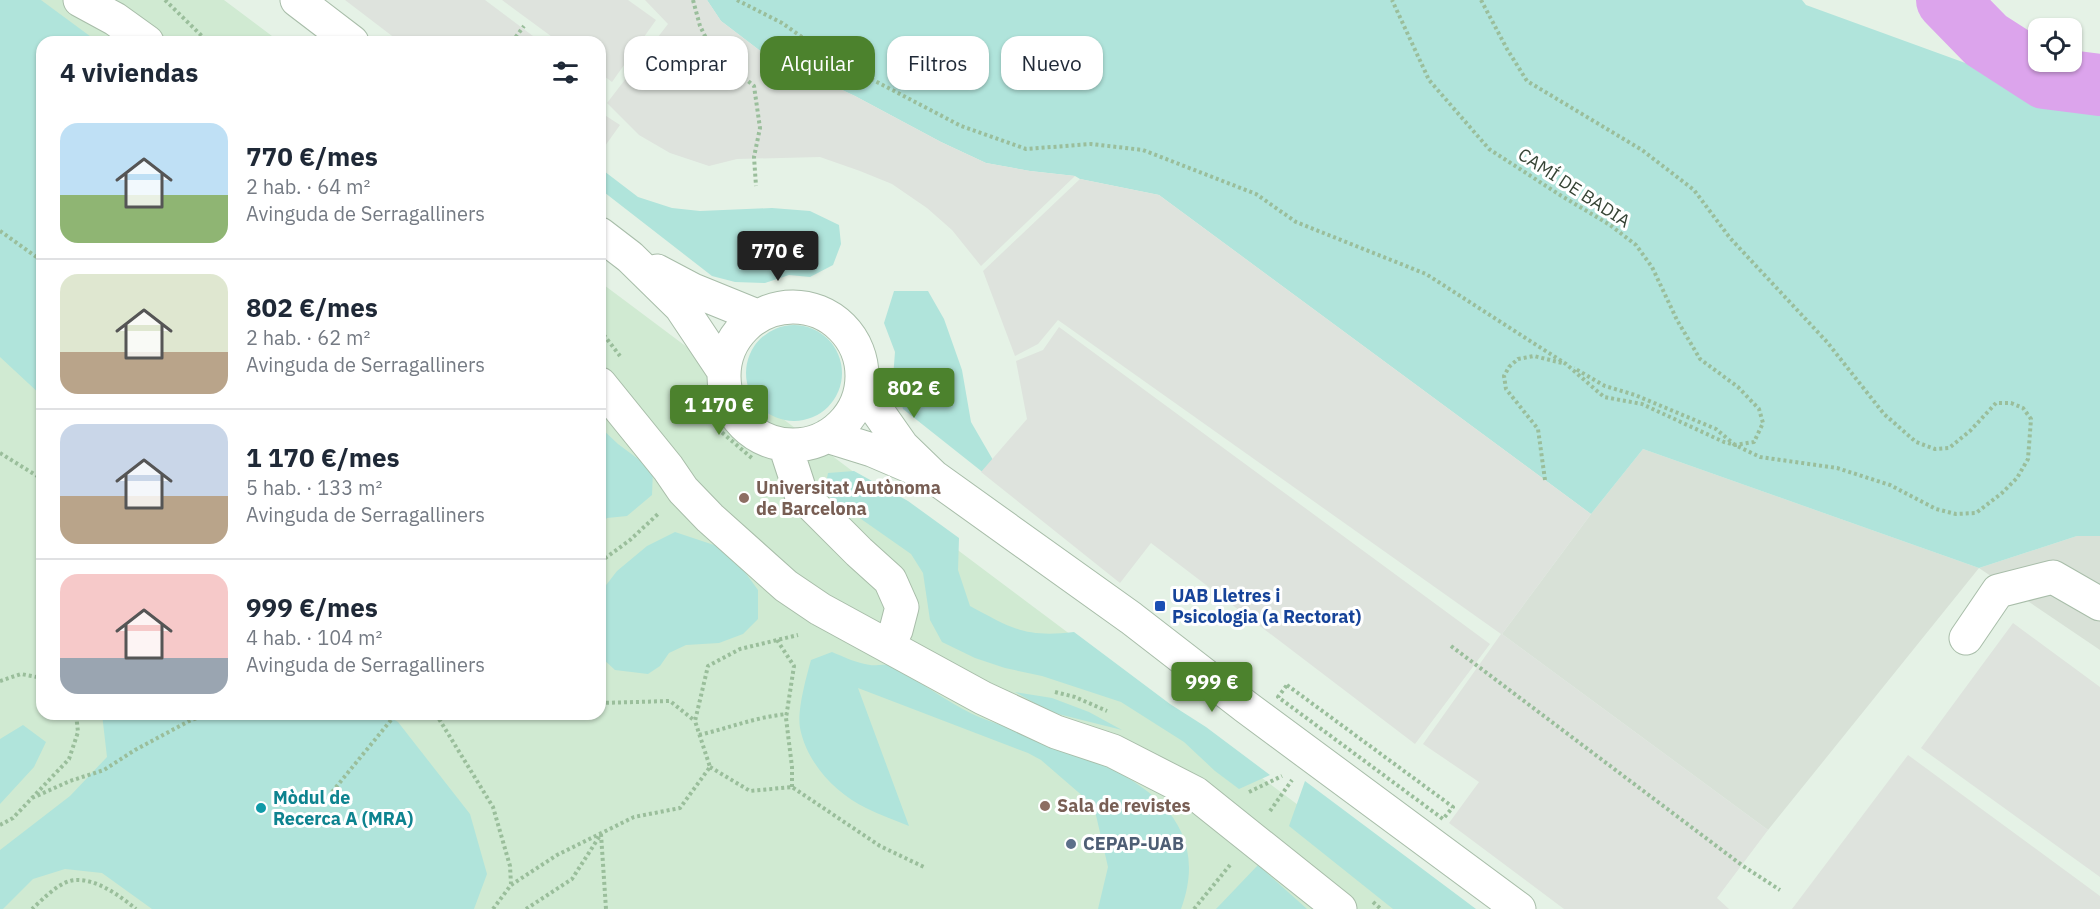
<!DOCTYPE html>
<html lang="es">
<meta charset="utf-8">
<style>
body{margin:0;font-family:"IBM Plex Sans",sans-serif;background:#f2f2f3;color:#1f2937;height:100vh;display:flex;flex-direction:column;font-size:22px;white-space:nowrap}
*{box-sizing:border-box;margin:0}
p{font-size:20px;color:#747a83}
.icon{flex:none;width:33px;height:33px;fill:none;stroke:currentColor;stroke-width:2;stroke-linecap:round;stroke-linejoin:round}
.map{position:relative;flex:1;overflow:hidden}
.side{position:absolute;left:36px;top:36px;width:570px;height:684px;display:flex;flex-direction:column;background:#fff;border-radius:18px;box-shadow:0 2px 4px #0004}
.side>*{flex:none}
.top-card{position:absolute;left:624px;top:36px;width:570px;height:54px;display:flex;gap:12px}
.fabs{position:absolute;left:2028px;top:18px;display:grid;gap:12px}
.fabs a{display:grid;place-items:center;width:54px;height:54px;border-radius:12px;background:#fff;box-shadow:0 2px 4px #0004;font-size:30px}
.price{position:absolute;translate:-50% -51px;padding:0 14px;border-radius:6px;background:#4c822d;color:#fff;font-size:20px;line-height:39px;filter:drop-shadow(0 2px 3px #0008)}
.price::after{content:'';position:absolute;left:50%;top:36px;width:18px;height:14px;margin-left:-9px;background:inherit;clip-path:polygon(0 0,100% 0,50% 100%)}
.price.on{background:#222;color:#fff}
ul{padding:0;list-style:none}
li{display:flex;align-items:center;gap:18px;height:150px;padding:0 24px}
li+li{border-top:2px solid #e0e1e3}
li span{display:grid;place-items:center;flex:none;width:168px;height:120px;border-radius:18px;color:#555}
li>.icon{margin-inline-start:auto}
span .icon{width:72px;height:72px;fill:#fffc;stroke-width:1}
li b{font-size:26px}
h2{display:flex;justify-content:space-between;align-items:center;height:72px;padding:0 24px;font-size:26px}
.tag{padding:0 21px;border-radius:18px;background:#fff;box-shadow:0 2px 4px #0004;font-size:21px;line-height:54px}
.tag.on{background:#4c822d;color:#fff}
.map>svg:first-child{display:block}
.industrial{fill:#d8e1d7}
.education{fill:#d0ead2}
.green{fill:#b0e4db}
.parking{fill:#dee3dd}
.lines{fill:none;stroke-linecap:round;stroke-linejoin:round}
.river{stroke:#dca4ec;stroke-width:62}
.minor-casing{stroke:#a8bda9;stroke-width:35}
.path{stroke:#9abe9b;stroke-width:4;stroke-dasharray:3 3;stroke-linecap:butt}
.minor{stroke:#fff;stroke-width:33}
.education-dot{fill:#8d6e63;stroke:#fff;stroke-width:2}
.transit-dot{fill:#1a4fb4;stroke:#fff;stroke-width:2}
.culture-dot{fill:#0f9aa8;stroke:#fff;stroke-width:2}
.service-dot{fill:#5c6f8a;stroke:#fff;stroke-width:2}
.labels{text-anchor:middle;stroke-width:6;stroke-linejoin:round;paint-order:stroke}
.street-label{font-size:18px;fill:#364435;stroke:#fff}
.education-label{font-size:18px;font-weight:bold;fill:#785e54;stroke:#fff;text-anchor:start}
.transit-label{font-size:18px;font-weight:bold;fill:#164399;stroke:#fff;text-anchor:start}
.culture-label{font-size:18px;font-weight:bold;fill:#0d838f;stroke:#fff;text-anchor:start}
.service-label{font-size:18px;font-weight:bold;fill:#4e5e75;stroke:#fff;text-anchor:start}
</style>
<div class="map">
<svg width="2100" height="909" viewBox="0 0 2100 909">
<rect width="100%" height="100%" fill="#e5f2e6"/>
<path class="industrial" d="M1643,449L1979,568L2077,536H2100V650L1979,568L1768,830L1502,634L1591,514Z"/>
<path class="education" d="M0,0H224L280,42H42V714H600V282L1437,909H0Z"/>
<path class="green" d="M0,0H41L98,42H42V396L0,357Z
M707,0H1802L1806,5L2100,112V536H2077L1979,568L1643,449L1591,514L1159,195L1080,179L1075,176L1030,171L986,163L941,142L855,96L763,53L721,21Z
M600,168L638,197L672,208L700,211L772,208L810,211L839,225L841,244L833,265L810,277L789,275L765,283L735,282L712,276L600,189Z
M894,291H928L944,319L962,370L971,422L993,460L990,478L903,409L893,378L895,352L884,323Z
M746 373a48 48 0 1 1 96 0a48 48 0 1 1-96 0Z
M600,427L618,444L653,470L652,495L627,516L607,518L600,526Z
M854,471L908,501L959,538L958,570L970,606C1011,628 1025,638 1074,632L1170,704L1206,727L1270,775L1239,789L1215,771L1184,742L1121,702L1042,676L1005,668L975,658L942,642L930,620L923,573L911,554L824,493L828,473Z
M675,532L717,546L739,564L758,590V619L743,634L719,643L686,645L669,653L660,666L648,674L615,670L600,656V593L617,571L647,546Z
M832,652C844,657 856,663 870,665C877,666 886,663 893,666C899,668 906,674 912,678C934,691 956,707 979,717C1063,751 1227,783 1181,909H1098L1108,867L1095,811L1085,798L1041,760L1028,753L858,688L909,826C895,820 880,815 866,808C835,793 807,763 800,728C797,711 806,678 811,660Z
M1015,692L1052,698L1089,712L1122,730L1050,712Z
M102,714H385L398,722L470,814L487,874L474,909H152L102,873L65,869L33,879L3,909H0V850L70,796L107,757Z
M23,725L46,742L34,767L0,804V739Z
M1305,781L1476,909H1393L1289,826Z
M1258,865L1307,909H1216Z"/>
<path class="parking" d="M345,0H485L541,42H400Z
M502,0H628L656,20L612,82L600,73V42H559Z
M645,0H707L721,21L763,53L855,96L941,142L986,163L1030,171L1075,176L981,266L952,230L927,208L892,184L860,171L820,157L737,159L709,166L670,153L639,135L607,103L668,24Z
M600,112L620,125L600,153Z
M1080,179L1159,195L1591,514L1502,634L1768,830L1717,898L1729,909H1564L1449,823L1479,782L1423,744L1501,634L1058,320L1038,344L1015,356L983,271Z
M1059,327L1490,644L1415,744L1151,543L1120,583L981,472L1027,419L1016,361L1043,350Z
M2013,623L2100,687V877L1921,748Z
M1908,755L2100,896V909H1792Z"/>
<g class="lines">
<path class="river" d="M1947,0L1986,40L2045,78L2100,85"/>
<defs>
<path id="minor" d="M80,0L115,19L147,42
M297,0L352,42
M600,234L630,257L681,307L723,370
M657,271L693,290L757,316
M724 376a69 69 0 1 1 138 0a69 69 0 1 1-138 0Z
M600,384L668,468L683,490L710,518L786,586L820,609L983,698L1056,732L1113,751L1195,793L1340,909
M862,389L902,446L934,477L1131,618L1246,707L1519,909
M827,436L872,450L921,471
M785,445L801,494L859,552L890,580L902,607L896,630L887,645
M1966,638L1998,591L2053,577L2100,604"/>
</defs>
<use href="#minor" class="minor-casing"/>
<path class="path" d="M165,0L208,42
M693,0L700,26L713,52L754,86L760,128L754,157L756,186
M737,0L782,23L833,59L961,126L1026,149L1091,144L1143,150L1256,194L1296,222L1426,274L1566,364L1604,397L1642,404L1724,442L1735,445L1754,442L1763,423L1759,409L1738,387L1700,359L1677,320L1652,267L1636,245L1610,225L1560,195L1489,149L1429,80L1392,0
M1481,0L1507,49L1527,81L1642,150L1694,190L1730,238L1827,342L1884,414L1916,442L1935,449L1949,448L1970,431L1996,403H2011L2023,408L2031,419L2028,459L2017,478L2002,493L1976,513L1956,514L1936,509L1890,485L1837,468L1760,457L1735,445L1716,429L1635,395L1605,386L1574,368
M512,42L524,26
M0,231L42,261
M600,330L620,356
M702,396L719,430L753,459
M0,453L42,479
M1545,480L1538,429L1506,389L1504,376L1509,367L1518,359L1534,356L1562,363
M600,562L630,540L658,514
M777,640L794,666L786,718L792,767V787
M1451,646L1743,866L1780,890
M0,681L21,674L42,678
M1287,685L1453,807L1443,819L1278,697Z
M1055,692L1075,697L1107,711
M600,703L670,701L695,721
M436,714L493,807L510,866L511,884
M699,735C729,728 756,717 787,714
M710,767L750,791L792,787L880,846L926,868
M332,792L396,714
M1249,792L1282,776
M32,798L70,781L104,770L135,750L191,720L212,714
M1270,811L1292,780
M0,825L13,818L69,759L78,732L76,714
M601,834L606,909
M1373,902L1381,909
M32,909C43,899 61,880 76,880C97,879 120,896 136,909
M493,909L511,885L557,855L634,817L680,808L710,767L695,721L708,666L740,649L798,635
M526,909L572,879L601,834
M1194,909L1230,865"/>
<use href="#minor" class="minor"/>
</g>
<g class="education-dot">
<circle cx="744" cy="498" r="6"/>
<circle cx="1045" cy="806" r="6"/>
</g>
<rect class="transit-dot" x="1154" y="600" width="12" height="12" rx="3"/>
<circle class="culture-dot" cx="261" cy="808" r="6"/>
<circle class="service-dot" cx="1071" cy="844" r="6"/>
<g class="labels">
<g class="street-label">
<text transform="translate(1574 188) rotate(33)" y="6">CAMÍ DE BADIA</text>
</g>
<g class="education-label">
<text x="756" y="494">Universitat Autònoma<tspan x="756" dy="21">de Barcelona</tspan></text>
<text x="1057" y="812">Sala de revistes</text>
</g>
<g class="transit-label">
<text x="1172" y="602">UAB Lletres i<tspan x="1172" dy="21">Psicologia (a Rectorat)</tspan></text>
</g>
<g class="culture-label">
<text x="273" y="804">Mòdul de<tspan x="273" dy="21">Recerca A (MRA)</tspan></text>
</g>
<g class="service-label">
<text x="1083" y="850">CEPAP-UAB</text>
</g>
</g>
</svg>
<div class="fabs">
<a><svg class="icon" aria-label="locate" viewBox="0 0 24 24"><circle cx="12" cy="12" r="6"/><path d="M12 2v4M12 18v4M2 12h4M18 12h4"/></svg></a>
</div>
<b class="price on" style="left:778px;top:282px">770 €</b>
<b class="price" style="left:914px;top:419px">802 €</b>
<b class="price" style="left:719px;top:436px">1 170 €</b>
<b class="price" style="left:1212px;top:713px">999 €</b>
<div class="top-card">
<a class="tag">Comprar</a>
<a class="tag on">Alquilar</a>
<a class="tag">Filtros</a>
<a class="tag">Nuevo</a>
</div>
<section class="side">
<h2>4 viviendas<svg class="icon" aria-label="filters" viewBox="0 0 24 24"><path d="M4 7h16M4 17h16"/><circle cx="9" cy="7" r="2"/><circle cx="15" cy="17" r="2"/></svg></h2>
<ul>
<li><span style="background:linear-gradient(#bfe0f5 60%,#8fb573 0)"><svg class="icon" aria-label="home" viewBox="0 0 24 24"><path d="M3 11l9-7 9 7M6 9v11h12V9"/></svg></span><div><b>770 €/mes</b><p>2 hab. · 64 m²</p><p>Avinguda de Serragalliners</p></div></li>
<li><span style="background:linear-gradient(#dfe7d0 65%,#b9a48a 0)"><svg class="icon" aria-label="home" viewBox="0 0 24 24"><path d="M3 11l9-7 9 7M6 9v11h12V9"/></svg></span><div><b>802 €/mes</b><p>2 hab. · 62 m²</p><p>Avinguda de Serragalliners</p></div></li>
<li><span style="background:linear-gradient(#c9d6e8 60%,#b9a48a 0)"><svg class="icon" aria-label="home" viewBox="0 0 24 24"><path d="M3 11l9-7 9 7M6 9v11h12V9"/></svg></span><div><b>1 170 €/mes</b><p>5 hab. · 133 m²</p><p>Avinguda de Serragalliners</p></div></li>
<li><span style="background:linear-gradient(#f6c9c9 70%,#9aa5b1 0)"><svg class="icon" aria-label="home" viewBox="0 0 24 24"><path d="M3 11l9-7 9 7M6 9v11h12V9"/></svg></span><div><b>999 €/mes</b><p>4 hab. · 104 m²</p><p>Avinguda de Serragalliners</p></div></li>
</ul>
</section>
</div>
